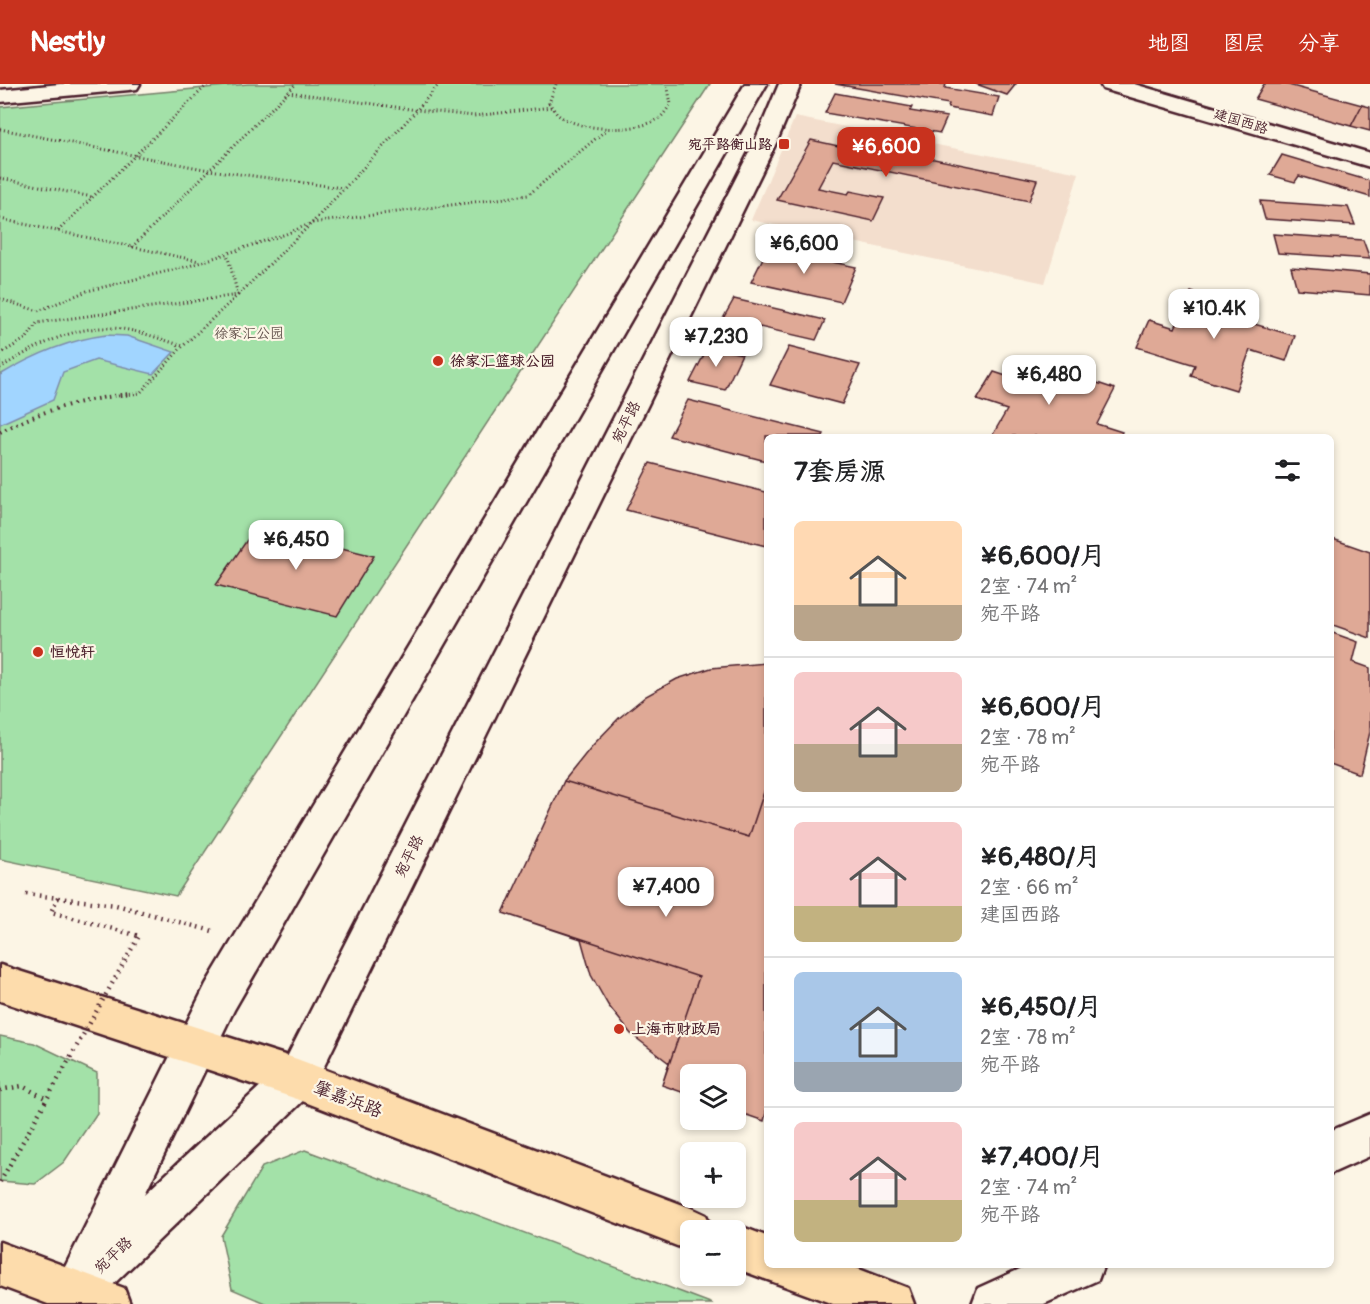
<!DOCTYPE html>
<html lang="zh">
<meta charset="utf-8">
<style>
body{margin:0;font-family:Pangolin,"LXGW WenKai TC",sans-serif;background:#f2f2f2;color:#202124;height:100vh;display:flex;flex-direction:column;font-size:22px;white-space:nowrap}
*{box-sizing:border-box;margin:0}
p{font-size:20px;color:#757577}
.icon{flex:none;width:33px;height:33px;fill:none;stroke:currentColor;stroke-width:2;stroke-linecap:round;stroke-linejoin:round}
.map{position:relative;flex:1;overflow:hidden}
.sheet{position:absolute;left:764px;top:350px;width:570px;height:834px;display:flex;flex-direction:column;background:#fff;border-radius:9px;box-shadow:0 3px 9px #0003}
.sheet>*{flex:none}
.buttons{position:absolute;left:680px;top:980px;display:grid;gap:12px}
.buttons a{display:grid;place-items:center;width:66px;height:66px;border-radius:9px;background:#fff;box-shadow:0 3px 9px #0003;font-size:30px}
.price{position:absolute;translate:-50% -51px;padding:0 14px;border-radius:12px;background:#fff;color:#222;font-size:20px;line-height:39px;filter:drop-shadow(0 2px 3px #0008)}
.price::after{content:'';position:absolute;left:50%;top:36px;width:18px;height:14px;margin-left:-9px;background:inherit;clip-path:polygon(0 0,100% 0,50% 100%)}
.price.current{background:#c8321e;color:#fff}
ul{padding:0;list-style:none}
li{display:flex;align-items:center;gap:18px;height:150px;padding:0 30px}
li+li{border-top:2px solid #e0e0e0}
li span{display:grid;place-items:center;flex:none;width:168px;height:120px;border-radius:9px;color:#555}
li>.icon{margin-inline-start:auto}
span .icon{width:72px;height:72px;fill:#fffc;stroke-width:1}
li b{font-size:26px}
h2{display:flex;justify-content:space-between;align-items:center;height:72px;padding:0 30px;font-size:26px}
header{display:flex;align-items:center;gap:36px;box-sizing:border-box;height:84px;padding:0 30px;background:#c8321e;color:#fff}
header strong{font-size:28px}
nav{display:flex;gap:33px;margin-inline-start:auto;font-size:21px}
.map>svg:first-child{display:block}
.built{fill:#f3decd}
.green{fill:#a3e1a8;stroke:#76806a;stroke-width:1.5}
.water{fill:#a1d5ff;stroke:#7e8caa;stroke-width:1.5}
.building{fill:#dfa996;stroke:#4a1f2b;stroke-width:1.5}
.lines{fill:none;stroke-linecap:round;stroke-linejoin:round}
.tertiary-casing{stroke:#4a1f2b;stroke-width:5}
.secondary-casing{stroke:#4a1f2b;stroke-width:5}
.primary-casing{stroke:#4a1f2b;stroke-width:5}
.path-far2{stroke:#4a1f2b;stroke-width:3;stroke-dasharray:1 3;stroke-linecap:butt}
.path-far1{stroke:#4a1f2b;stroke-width:4;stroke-dasharray:1.5 4.5;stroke-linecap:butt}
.path{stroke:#4a1f2b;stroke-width:4.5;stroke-dasharray:1.5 5;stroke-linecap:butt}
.tertiary{fill:#fcf5e5;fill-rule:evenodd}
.secondary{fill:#fcf5e5;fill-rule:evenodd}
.primary{fill:#fddcac;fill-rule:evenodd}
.path-bridge{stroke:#4a1f2b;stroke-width:4.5;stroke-dasharray:1.5 5;stroke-linecap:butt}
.poi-dot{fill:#c8321e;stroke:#fcf5e5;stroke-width:2}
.labels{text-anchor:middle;stroke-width:4.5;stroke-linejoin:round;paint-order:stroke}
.far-street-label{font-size:14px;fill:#4a1f2b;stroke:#fcf5e5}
.far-poi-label{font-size:14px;font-weight:bold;fill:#4a1f2b;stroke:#fcf5e5;text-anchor:end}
.far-park-label{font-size:14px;fill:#60504a;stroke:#fcf5e5}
.poi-label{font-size:15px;font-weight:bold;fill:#4a1f2b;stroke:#fcf5e5;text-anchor:start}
.street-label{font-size:15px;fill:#4a1f2b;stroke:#fcf5e5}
.near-street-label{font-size:18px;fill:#4a1f2b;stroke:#fcf5e5}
</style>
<header>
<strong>Nestly</strong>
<nav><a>地图</a><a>图层</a><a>分享</a></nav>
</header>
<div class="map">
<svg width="1370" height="1220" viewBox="0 0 1370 1220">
<rect width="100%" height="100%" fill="#fcf5e5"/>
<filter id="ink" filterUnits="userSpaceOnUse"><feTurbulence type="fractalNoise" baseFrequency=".0167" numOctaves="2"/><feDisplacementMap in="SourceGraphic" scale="12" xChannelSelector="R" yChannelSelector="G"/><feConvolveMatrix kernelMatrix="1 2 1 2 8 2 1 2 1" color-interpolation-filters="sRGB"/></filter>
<g filter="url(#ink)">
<path class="built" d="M795,33L1079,89L1045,199L751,136Z"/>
<path class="green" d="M248,0H710L176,812L0,775V23Z
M0,952L34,959L97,989V1029L64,1078L35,1100L0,1097Z
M305,1066L713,1220H267L232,1205L221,1152L262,1083Z"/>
<path class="water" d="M106,251L127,252L174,268L153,290L96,276L63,288L53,316L0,340V291C33,271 67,256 106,251Z"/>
<path class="building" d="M835,0H946L945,4L999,13L993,32L948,24L949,20Z
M976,0H1016L1007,11Z
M1264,0H1285L1362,21L1351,42L1255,15Z
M835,9L912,23L910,27L947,33L940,49L825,29Z
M1362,21L1370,23V47L1351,42Z
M811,56L838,62L841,56L1037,96L1029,117L833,76L818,104L848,110L850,107L884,114L873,137L777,116Z
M1282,71L1370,97V113L1299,92L1295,98L1270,91Z
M1260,117L1348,123L1355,141L1265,135Z
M1273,150L1363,156L1370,175L1278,169Z
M768,164L856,183L841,218L751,198Z
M1291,183L1370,190V211L1297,205Z
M1191,208L1241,222L1237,235L1295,252L1286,277L1250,266L1236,306L1191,292L1195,281L1137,263L1149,236L1175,244Z
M734,215L825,236L816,256L760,243L754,256L716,247Z
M708,263L742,270L725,306L690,298Z
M789,263L860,281L842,320L770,301Z
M1053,284L1115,305L1097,340L1122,348L1120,352H992L1007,326L977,316L994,288L1042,304Z
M688,316L824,350L823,352H766V377L669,352Z
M650,379L766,408V462L626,426Z
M256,443L374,472L337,532L216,501Z
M1330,454L1370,468V554L1330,540Z
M1330,548L1358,558L1353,578L1370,584V648L1360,690L1330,679Z
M766,579V1029L764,1037L735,1027V990H690V1011L662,1001L669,979L631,950L608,921L591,891L581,855L503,829L564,697L592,662L619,634L646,612L677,595L711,584Z
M564,697L749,753L766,702V1029L764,1037L735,1027V990H690V1011L662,1001L699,893L503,829Z"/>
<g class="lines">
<defs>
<path id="tertiary" d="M1100,0H1134L1370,69V83L1103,5Z
M1370,1030V1072L1330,1090V1047Z
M1031,1180H1104L1098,1196L1044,1220H972L978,1204Z"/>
<path id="secondary" d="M60,0H140L137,5L129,6L0,18V6Z
M745,0H767L234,926L145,1110L283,981L755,57L779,0H801L777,57L311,1009L93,1220H59L53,1206L63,1187L206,900Z"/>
<path id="primary" d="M0,881L297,975L691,1124L706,1131L713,1146H690V1167L297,1015L0,917Z
M735,1140L766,1152V1180H846L908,1204L914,1220H833L735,1184V1146H721Z
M0,1158L124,1204L130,1220H48L0,1202Z"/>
</defs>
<use href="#tertiary" class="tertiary-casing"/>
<use href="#secondary" class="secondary-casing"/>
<use href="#primary" class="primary-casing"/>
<path class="path-far2" d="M556,0L549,19C552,23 556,30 561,33C584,47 635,49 658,35C663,32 667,25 671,20L667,0
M288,8L417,26L439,0
M0,45L209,86L343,104
M0,94L92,113
M0,135L199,177
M58,147L208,0
M132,163L296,0
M0,215L38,227L87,207L189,182L286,150L312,139L417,26L474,32L552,23
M0,270L27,254L37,239L238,211L312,139L528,111L606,46
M0,284C33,264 72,242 111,244C136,245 160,255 183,262
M118,312L140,309L183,262L238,211L227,170"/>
<path class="path-far1" d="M0,348C41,326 84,315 130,310"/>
<path class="path" d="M26,810L116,821L216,848
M58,813L51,828L139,852
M0,1006L22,1002L47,1015"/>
<use href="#tertiary" class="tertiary"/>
<use href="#secondary" class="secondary"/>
<use href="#primary" class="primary"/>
<path class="path-bridge" d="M0,1098L139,852"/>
</g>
</g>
<g class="poi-dot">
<rect x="778" y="54" width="12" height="12" rx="3"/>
<circle cx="438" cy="277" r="6"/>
<circle cx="38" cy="568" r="6"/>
<circle cx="619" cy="945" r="6"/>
</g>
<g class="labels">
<g class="far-street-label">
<text transform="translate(1241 37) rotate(17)" y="5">建国西路</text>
</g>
<g class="far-poi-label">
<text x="772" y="65">宛平路衡山路</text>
</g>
<g class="far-park-label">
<text x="249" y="254">徐家汇公园</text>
</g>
<g class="poi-label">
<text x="450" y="282">徐家汇篮球公园</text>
<text x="50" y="573">恒悦轩</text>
<text x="631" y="950">上海市财政局</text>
</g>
<g class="street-label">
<text transform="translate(626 338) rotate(-63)" y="5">宛平路</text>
<text transform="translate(409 772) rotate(-63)" y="5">宛平路</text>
<text transform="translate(113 1171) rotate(-43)" y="5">宛平路</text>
</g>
<g class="near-street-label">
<text transform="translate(348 1015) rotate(21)" y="6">肇嘉浜路</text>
</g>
</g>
</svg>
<div class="buttons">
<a><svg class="icon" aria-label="layers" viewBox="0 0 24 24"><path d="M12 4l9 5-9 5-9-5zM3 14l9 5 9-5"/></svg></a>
<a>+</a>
<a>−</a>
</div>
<b class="price current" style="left:886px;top:94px">¥6,600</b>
<b class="price" style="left:804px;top:191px">¥6,600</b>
<b class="price" style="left:1214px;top:256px">¥10.4K</b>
<b class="price" style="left:716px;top:284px">¥7,230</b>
<b class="price" style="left:1049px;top:322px">¥6,480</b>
<b class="price" style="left:296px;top:487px">¥6,450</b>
<b class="price" style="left:666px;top:834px">¥7,400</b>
<section class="sheet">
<h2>7套房源<svg class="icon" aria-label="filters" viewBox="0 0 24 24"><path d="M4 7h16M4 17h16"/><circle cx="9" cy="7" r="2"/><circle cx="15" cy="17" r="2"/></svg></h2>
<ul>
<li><span style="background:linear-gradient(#ffd9b3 70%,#b9a48a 0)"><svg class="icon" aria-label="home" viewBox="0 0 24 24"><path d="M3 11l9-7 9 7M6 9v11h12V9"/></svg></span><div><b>¥6,600/月</b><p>2室 · 74 m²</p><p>宛平路</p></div></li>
<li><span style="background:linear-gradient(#f6c9c9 60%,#b9a48a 0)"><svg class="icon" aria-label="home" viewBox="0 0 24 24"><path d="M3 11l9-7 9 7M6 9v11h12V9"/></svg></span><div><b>¥6,600/月</b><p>2室 · 78 m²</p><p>宛平路</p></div></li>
<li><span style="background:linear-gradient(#f6c9c9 70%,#c2b280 0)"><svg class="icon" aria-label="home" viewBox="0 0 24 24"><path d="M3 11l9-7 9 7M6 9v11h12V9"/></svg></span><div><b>¥6,480/月</b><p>2室 · 66 m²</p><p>建国西路</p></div></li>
<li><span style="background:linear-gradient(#a9c7e8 75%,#9aa5b1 0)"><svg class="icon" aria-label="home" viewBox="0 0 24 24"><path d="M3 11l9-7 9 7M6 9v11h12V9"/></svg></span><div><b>¥6,450/月</b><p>2室 · 78 m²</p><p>宛平路</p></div></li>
<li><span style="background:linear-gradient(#f6c9c9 65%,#c2b280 0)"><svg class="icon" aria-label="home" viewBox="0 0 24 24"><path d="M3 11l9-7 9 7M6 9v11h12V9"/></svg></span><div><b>¥7,400/月</b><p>2室 · 74 m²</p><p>宛平路</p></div></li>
</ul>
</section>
</div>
